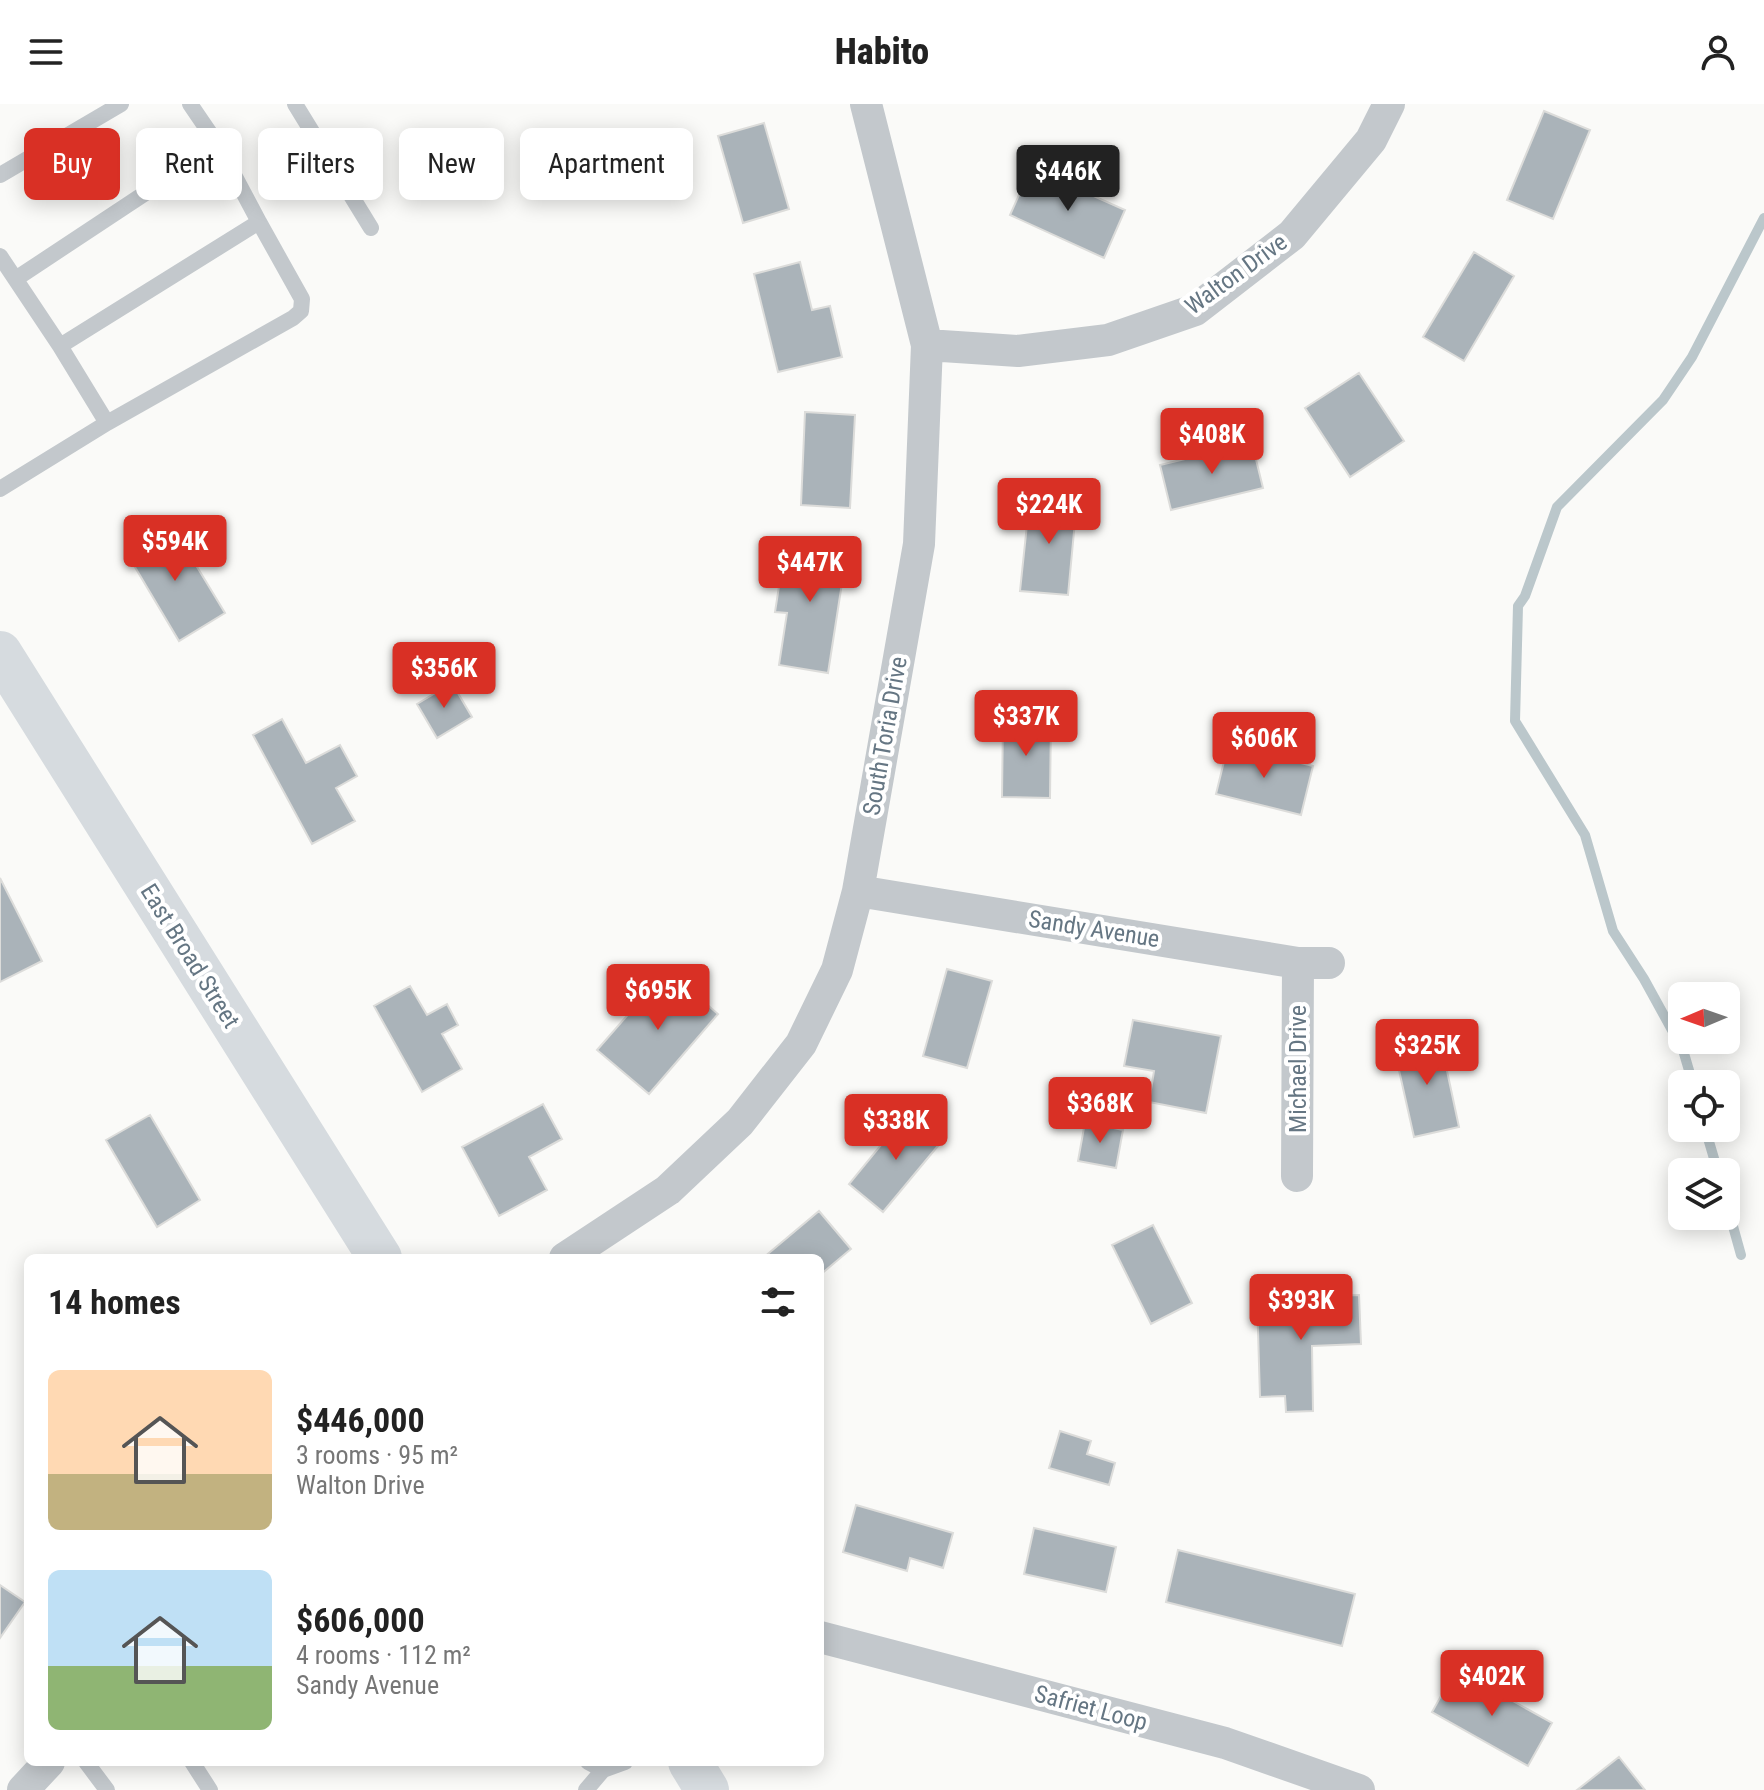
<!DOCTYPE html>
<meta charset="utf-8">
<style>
body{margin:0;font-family:"Roboto Condensed",sans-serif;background:#f2f2f2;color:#222;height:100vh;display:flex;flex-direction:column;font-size:30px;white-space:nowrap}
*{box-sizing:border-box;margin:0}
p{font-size:26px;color:#767676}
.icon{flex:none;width:44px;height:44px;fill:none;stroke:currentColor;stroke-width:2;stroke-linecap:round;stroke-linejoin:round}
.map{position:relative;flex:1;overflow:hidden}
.drawer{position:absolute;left:24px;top:1150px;width:800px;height:512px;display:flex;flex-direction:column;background:#fff;border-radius:12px;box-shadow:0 4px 20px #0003}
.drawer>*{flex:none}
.guide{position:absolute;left:24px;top:24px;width:800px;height:72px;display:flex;gap:16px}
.needle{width:52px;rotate:268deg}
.buttons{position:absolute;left:1668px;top:878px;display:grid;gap:16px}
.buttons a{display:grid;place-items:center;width:72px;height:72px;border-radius:12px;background:#fff;box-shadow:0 4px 20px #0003;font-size:40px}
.price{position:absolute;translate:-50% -68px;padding:0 18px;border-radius:8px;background:#d93025;color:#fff;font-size:26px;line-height:52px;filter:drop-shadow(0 2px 4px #0008)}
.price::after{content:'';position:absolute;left:50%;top:48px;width:24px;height:18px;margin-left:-12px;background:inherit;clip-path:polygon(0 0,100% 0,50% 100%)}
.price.selected{background:#222;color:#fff}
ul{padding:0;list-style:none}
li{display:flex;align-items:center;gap:24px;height:200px;padding:0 24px}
li span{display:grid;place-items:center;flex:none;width:224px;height:160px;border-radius:12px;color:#555}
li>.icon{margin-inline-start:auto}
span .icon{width:96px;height:96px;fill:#fffc;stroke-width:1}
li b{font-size:34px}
h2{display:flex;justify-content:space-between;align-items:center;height:96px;padding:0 24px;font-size:34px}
.pill{padding:0 28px;border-radius:12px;background:#fff;box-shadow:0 4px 20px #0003;font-size:28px;line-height:72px}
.pill.selected{background:#d93025;color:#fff}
header{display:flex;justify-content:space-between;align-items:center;height:104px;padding:0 24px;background:#fff;font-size:36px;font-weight:800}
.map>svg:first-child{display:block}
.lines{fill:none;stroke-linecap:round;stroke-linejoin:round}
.stream{stroke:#bbc7cb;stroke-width:10}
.building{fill:#aab3b9;stroke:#dcdcda;stroke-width:2}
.lane{stroke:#c3c8cc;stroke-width:16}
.street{stroke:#c3c8cc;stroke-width:32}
.secondary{stroke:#d6dbdf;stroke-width:44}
.labels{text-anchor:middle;stroke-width:8;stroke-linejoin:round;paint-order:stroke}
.street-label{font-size:24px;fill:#657683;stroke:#fff}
</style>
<header><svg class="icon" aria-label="menu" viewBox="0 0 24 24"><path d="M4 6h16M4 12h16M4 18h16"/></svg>Habito<svg class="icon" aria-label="person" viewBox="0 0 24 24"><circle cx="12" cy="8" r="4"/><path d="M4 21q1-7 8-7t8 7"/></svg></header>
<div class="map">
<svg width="1764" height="1686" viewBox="0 0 1764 1686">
<rect width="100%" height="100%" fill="#fafaf8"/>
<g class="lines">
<path class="stream" d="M1693,980L1683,946L1644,875L1613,827L1585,731L1515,617L1518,502L1525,492L1557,403L1663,296L1692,253L1764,114
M1705,1024L1718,1068
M1726,1097L1741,1151"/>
</g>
<path class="building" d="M1544,7L1590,26L1553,115L1507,96Z
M764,19L789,105L743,119L718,32Z
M1031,64L1125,106L1104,154L1010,111Z
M1474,148L1514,172L1464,257L1423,233Z
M800,158L812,206L830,202L842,253L778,268L754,170Z
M1359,269L1404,337L1350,373L1305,304Z
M805,308L855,311L850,404L801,401Z
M1252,339L1263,384L1171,406L1160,361Z
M1030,392L1077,396L1068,491L1020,487Z
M171,420L225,509L179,537L126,448Z
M786,437L847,447L828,569L779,561L787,509L775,508Z
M452,579L472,613L437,634L417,600Z
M1003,613L1051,614L1050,694L1002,693Z
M282,615L306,659L340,641L357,672L336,684L355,717L312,740L253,631Z
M1228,641L1313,662L1301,711L1216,690Z
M0,774L42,857L0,878Z
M947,865L992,877L967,964L923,952Z
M667,866L718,910L649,990L597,946Z
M410,882L427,911L447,900L458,921L442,930L462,965L422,988L374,902Z
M1133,916L1221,932L1206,1009L1149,998L1154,967L1124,962Z
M1440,934L1459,1023L1414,1033L1394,944Z
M543,1000L562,1035L529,1053L547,1086L499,1112L462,1043Z
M908,1008L942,1037L883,1108L849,1080Z
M150,1011L200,1096L157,1123L106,1036Z
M1085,1018L1123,1026L1116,1064L1078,1057Z
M819,1107L851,1145L820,1171V1154H763Z
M1153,1121L1192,1199L1151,1220L1112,1141Z
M1359,1191L1361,1240L1312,1242L1313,1307L1286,1308L1285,1292L1260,1293L1257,1194Z
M1060,1327L1091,1337L1087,1350L1115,1359L1109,1381L1049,1364Z
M856,1401L953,1429L943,1464L910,1454L907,1467L843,1448Z
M1034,1424L1116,1443L1106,1488L1024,1470Z
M1178,1446L1355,1490L1342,1542L1166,1498Z
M0,1481L25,1498L0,1534Z
M1456,1565L1552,1619L1528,1662L1432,1608Z
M1619,1653L1645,1686H1577Z"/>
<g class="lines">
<path class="lane" d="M295,0L371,124
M0,71L121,0
M0,152L60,242
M17,174L218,41
M107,319L293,214L301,207L302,195L259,118
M0,385L107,319L60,242L259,118L218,41L190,0
M86,1658L107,1686
M192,1658L210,1686
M588,1658L603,1666L625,1658
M586,1686L603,1666"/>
<path class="street" d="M927,241L1018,247L1108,236L1195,206L1292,131L1371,36L1389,0
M858,787L1298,859H1329
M1297,1072L1298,859
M565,1154L668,1086L740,1018L801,940L837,866L858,787L919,440L927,241L866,0
M820,1533L1225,1639L1359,1686
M23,1686L49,1658"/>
<path class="secondary" d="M0,549L380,1154
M690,1658L707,1686"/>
</g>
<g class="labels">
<g class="street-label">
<text transform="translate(1236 170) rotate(-36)" y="8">Walton Drive</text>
<text transform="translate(885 632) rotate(-80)" y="8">South Toria Drive</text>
<text transform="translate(1094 825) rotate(9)" y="8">Sandy Avenue</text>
<text transform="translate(190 852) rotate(58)" y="8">East Broad Street</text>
<text transform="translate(1298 965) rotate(-90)" y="8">Michael Drive</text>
<text transform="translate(1091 1604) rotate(15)" y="8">Safriet Loop</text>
</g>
</g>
</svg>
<div class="buttons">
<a><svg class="needle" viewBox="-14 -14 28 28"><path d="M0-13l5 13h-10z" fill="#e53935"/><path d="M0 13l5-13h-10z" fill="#767676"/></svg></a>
<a><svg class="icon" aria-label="locate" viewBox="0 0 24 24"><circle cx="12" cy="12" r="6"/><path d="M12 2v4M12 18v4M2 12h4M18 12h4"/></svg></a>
<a><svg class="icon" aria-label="layers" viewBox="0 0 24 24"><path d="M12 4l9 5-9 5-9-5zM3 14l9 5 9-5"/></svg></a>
</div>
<b class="price selected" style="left:1068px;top:109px">$446K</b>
<b class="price" style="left:1212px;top:372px">$408K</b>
<b class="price" style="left:1049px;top:442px">$224K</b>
<b class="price" style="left:175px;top:479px">$594K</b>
<b class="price" style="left:810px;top:500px">$447K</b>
<b class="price" style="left:444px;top:606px">$356K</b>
<b class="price" style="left:1026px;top:654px">$337K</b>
<b class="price" style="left:1264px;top:676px">$606K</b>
<b class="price" style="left:658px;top:928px">$695K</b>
<b class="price" style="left:1427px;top:983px">$325K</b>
<b class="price" style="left:1100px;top:1041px">$368K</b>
<b class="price" style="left:896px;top:1058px">$338K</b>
<b class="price" style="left:1301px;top:1238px">$393K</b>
<b class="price" style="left:1492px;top:1614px">$402K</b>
<div class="guide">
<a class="pill selected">Buy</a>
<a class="pill">Rent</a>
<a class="pill">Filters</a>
<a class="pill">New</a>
<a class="pill">Apartment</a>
</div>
<section class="drawer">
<h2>14 homes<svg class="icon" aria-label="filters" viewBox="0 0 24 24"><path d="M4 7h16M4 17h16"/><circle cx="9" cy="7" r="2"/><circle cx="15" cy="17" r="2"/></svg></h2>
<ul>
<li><span style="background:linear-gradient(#ffd9b3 65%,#c2b280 0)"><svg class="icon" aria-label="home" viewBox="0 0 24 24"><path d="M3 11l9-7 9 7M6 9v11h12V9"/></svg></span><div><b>$446,000</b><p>3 rooms · 95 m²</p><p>Walton Drive</p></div></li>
<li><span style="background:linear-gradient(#bfe0f5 60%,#8fb573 0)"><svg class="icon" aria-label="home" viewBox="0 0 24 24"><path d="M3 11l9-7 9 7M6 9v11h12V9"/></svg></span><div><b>$606,000</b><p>4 rooms · 112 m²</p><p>Sandy Avenue</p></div></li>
</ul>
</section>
</div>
